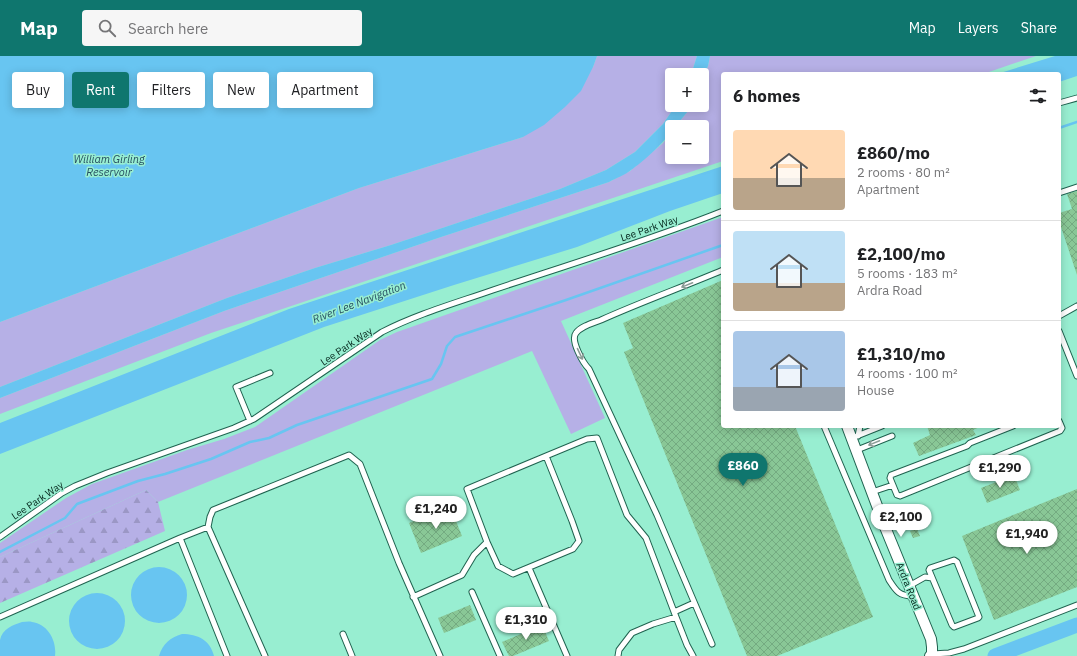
<!DOCTYPE html>
<meta charset="utf-8">
<style>
body{margin:0;font-family:"IBM Plex Sans",sans-serif;background:#f6f6f6;color:#202124;height:100vh;display:flex;flex-direction:column;font-size:15px;white-space:nowrap}
*{box-sizing:border-box;margin:0}
p{font-size:13px;color:#757577}
.icon{flex:none;width:22px;height:22px;fill:none;stroke:currentColor;stroke-width:2;stroke-linecap:round;stroke-linejoin:round}
.map{position:relative;flex:1;overflow:hidden}
.sheet{position:absolute;left:721px;top:16px;width:340px;height:356px;display:flex;flex-direction:column;background:#fff;border-radius:4px;box-shadow:0 2px 10px #0003}
.sheet>*{flex:none}
.top-card{position:absolute;left:12px;top:16px;width:380px;height:36px;display:flex;gap:8px}
.buttons{position:absolute;left:665px;top:12px;display:grid;gap:8px}
.buttons a{display:grid;place-items:center;width:44px;height:44px;border-radius:4px;background:#fff;box-shadow:0 2px 10px #0003;font-size:20px}
.price{position:absolute;translate:-50% -34px;padding:0 9px;border-radius:14px;background:#fff;color:#222;font-size:13px;line-height:26px;filter:drop-shadow(0 1px 2px #0008)}
.price::after{content:'';position:absolute;left:50%;top:24px;width:12px;height:9px;margin-left:-6px;background:inherit;clip-path:polygon(0 0,100% 0,50% 100%)}
.price.on{background:#0f766e;color:#fff}
ul{padding:0;list-style:none}
li{display:flex;align-items:center;gap:12px;height:100px;padding:0 12px}
li+li{border-top:1px solid #e0e0e0}
li span{display:grid;place-items:center;flex:none;width:112px;height:80px;border-radius:4px;color:#555}
li>.icon{margin-inline-start:auto}
span .icon{width:48px;height:48px;fill:#fffc;stroke-width:1}
li b{font-size:17px}
h2{display:flex;justify-content:space-between;align-items:center;height:48px;padding:0 12px;font-size:17px}
.tag{padding:0 14px;border-radius:4px;background:#fff;box-shadow:0 2px 10px #0003;font-size:14px;line-height:36px}
.tag.on{background:#0f766e;color:#fff}
header{display:flex;align-items:center;gap:24px;box-sizing:border-box;height:56px;padding:0 20px;background:#0f766e;color:#fff}
header strong{font-size:19px}
nav{display:flex;gap:22px;margin-inline-start:auto;font-size:14px}
.search{width:280px;height:36px;background:#f6f6f6;display:flex;align-items:center;gap:10px;box-sizing:border-box;padding:0 14px;border-radius:4px;color:#757577;font-size:15px}
.map>svg:first-child{display:block}
.grass{fill:#b6b0e6}
.forest{fill:url(#forest-firs)}
.water{fill:#68c5f1}
.lines{fill:none;stroke-linecap:round;stroke-linejoin:round}
.stream{stroke:#68c5f1;stroke-width:2.5}
.river{stroke:#68c5f1;stroke-width:15}
.building{fill:url(#building-cross-hatch)}
.service-casing{stroke:#206350;stroke-width:7}
.minor-casing{stroke:#206350;stroke-width:12}
.service{stroke:#fff;stroke-width:5}
.minor{stroke:#fff;stroke-width:10}
.oneway{stroke:#8c9c97}
.labels{text-anchor:middle;stroke-width:3;stroke-linejoin:round;paint-order:stroke}
.street-label{font-size:10px;fill:#002218;stroke:#98eed1}
.water-label{font-size:11px;font-style:italic;fill:#264f62;stroke:#98eed1}
</style>
<header>
<strong>Map</strong>
<div class="search"><svg class="icon" aria-label="search" viewBox="0 0 24 24"><circle cx="10" cy="10" r="6"/><path d="M15 15l6 6"/></svg>Search here</div>
<nav><a>Map</a><a>Layers</a><a>Share</a></nav>
</header>
<div class="map">
<svg width="1077" height="600" viewBox="0 0 1077 600">
<defs>
<pattern id="forest-firs" width="22" height="20" patternUnits="userSpaceOnUse"><rect width="22" height="20" fill="#b6b0e6"/><path d="M5 1l3.5 6h-7zM16 11l3.5 6h-7z" fill="#9b97c5"/></pattern>
<pattern id="building-cross-hatch" width="8" height="8" patternUnits="userSpaceOnUse"><rect width="8" height="8" fill="#89c796"/><path d="M0 0l8 8M0 8l8-8" fill="none" stroke="#74ab81"/></pattern>
</defs>
<rect width="100%" height="100%" fill="#98eed1"/>
<path class="grass" d="M597,0H697L691,19H672V49H676L663,68L635,96L606,114L560,133L391,189L315,212L227,242L0,331V266L359,132L523,81L593,11Z
M710,0H1036L983,18H723V105L211,277L0,358V342L224,255L441,181L609,126L630,115L663,87L672,75V101H702V71H675L688,55L690,49H702V23L708,10Z
M723,161V201L561,265L605,362L571,378L532,295L158,446L146,434L0,501V487L66,442L92,428L187,394L224,383L255,371L380,284L397,276Z"/>
<path class="forest" d="M146,434L158,446L165,475L0,547V501Z"/>
<path class="water" d="M0,0H597L593,11L581,35L565,51L544,69L523,81L359,132L0,266Z
M697,0H710L708,10L702,23V19H691Z
M1055,0H1077V20L1059,26V18H997Z
M676,49H690L688,55L675,71H672C672,81 640,108 631,114C625,119 616,122 609,126L441,181L224,255L0,342V331L227,242L315,212L391,189L560,133L606,114L635,96L663,68Z
M723,110V137L670,155L577,191L454,229L324,271L0,398V367L289,253Z
M131 539a28 28 0 1 1 56 0a28 28 0 1 1-56 0Z
M69 565a28 28 0 1 1 56 0a28 28 0 1 1-56 0Z
M22,566C25,566 29,565 32,566C48,568 57,585 55,600H0C0,595 0,588 0,584C2,573 13,569 22,566Z
M182,578C198,578 210,584 214,600H159C163,587 170,582 182,578Z"/>
<g class="lines">
<path class="stream" d="M1059,72L1077,66
M0,496L65,462L77,448L138,425L165,418L211,403L250,386L269,382L297,369L432,323L441,308L447,290L455,281L566,244L723,189"/>
<path class="river" d="M995,600L1077,569"/>
</g>
<path class="building" d="M1077,135V219L1059,165V157L1072,153L1067,138Z
M723,224V370H795L873,561L777,600H747L624,296L633,292L623,267Z
M927,370H982L973,374L976,379L919,400L913,387L930,379Z
M1014,419L1020,434L987,447L981,432Z
M1077,433V531L994,564L962,480Z
M450,450L462,480L421,497L409,467Z
M917,473L920,480L913,482L910,475Z
M470,549L476,564L444,577L438,562Z
M542,569L549,585L513,600H509L502,586Z"/>
<g class="lines">
<defs>
<path id="service" d="M1059,47L1077,42
M1059,137L1077,131
M1059,260L1077,250
M1059,275L1077,320
M250,365L236,331L270,317
M824,370L889,524C896,535 899,540 913,540
M1013,370L970,387L967,390L891,419L890,422L897,439L900,440L1060,375L1062,372L1059,365
M858,380L860,370
M852,382L882,370
M857,394L892,380
M872,436L893,429
M0,481L62,437L75,430L107,417L234,372L254,363L382,276C417,258 456,247 493,234C570,208 648,185 723,155
M180,482L227,600
M487,486L467,433L546,400
M954,504L957,506L979,561L978,562L954,571L952,569L929,514L930,512Z
M529,512L567,600
M909,530L925,521L932,522
M472,536L500,600
M413,541L462,519L474,499L487,486L498,510L513,518L573,493L579,485L572,465L546,400L587,383L597,382L627,459L646,482L676,561L687,589L693,600
M674,556L694,547
M0,561L180,482L208,471
M343,578L352,600
M712,588L657,459L589,313C583,307 570,284 576,277C581,270 593,267 601,264C641,246 683,231 723,214
M932,598L949,597L964,593L1077,549
M265,600L208,471L210,461L213,454L349,399L360,408L399,507L440,600
M618,600L619,594L632,577L653,568L676,561"/>
<path id="minor" d="M847,370L885,471L931,583L932,591V598L930,600"/>
</defs>
<use href="#service" class="service-casing"/>
<use href="#minor" class="minor-casing"/>
<use href="#service" class="service"/>
<use href="#minor" class="minor"/>
</g>
<defs><path id="oneway-shaft" d="M-6 0H5M1.5-3L5.5 0L1.5 3" fill="none" stroke-width="1.6" stroke-linecap="round" stroke-linejoin="round"/></defs>
<g class="oneway">
<use href="#oneway-shaft" transform="translate(687 229) rotate(158)"/>
<use href="#oneway-shaft" transform="translate(580 298) rotate(65)"/>
<use href="#oneway-shaft" transform="translate(874 387) rotate(158)"/>
</g>
<g class="labels">
<g class="street-label">
<text transform="translate(649 172) rotate(-19)" y="4">Lee Park Way</text>
<text transform="translate(346 290) rotate(-34)" y="4">Lee Park Way</text>
<text transform="translate(37 444) rotate(-34)" y="4">Lee Park Way</text>
<text transform="translate(909 530) rotate(68)" y="4">Ardra Road</text>
</g>
<g class="water-label">
<text x="109" y="107">William Girling<tspan x="109" dy="13">Reservoir</tspan></text>
<text transform="translate(359 246) rotate(-21)" y="4">River Lee Navigation</text>
</g>
</g>
</svg>
<div class="buttons">
<a>+</a>
<a>−</a>
</div>
<b class="price on" style="left:743px;top:431px">£860</b>
<b class="price" style="left:1000px;top:433px">£1,290</b>
<b class="price" style="left:436px;top:474px">£1,240</b>
<b class="price" style="left:901px;top:482px">£2,100</b>
<b class="price" style="left:1027px;top:499px">£1,940</b>
<b class="price" style="left:526px;top:585px">£1,310</b>
<div class="top-card">
<a class="tag">Buy</a>
<a class="tag on">Rent</a>
<a class="tag">Filters</a>
<a class="tag">New</a>
<a class="tag">Apartment</a>
</div>
<section class="sheet">
<h2>6 homes<svg class="icon" aria-label="filters" viewBox="0 0 24 24"><path d="M4 7h16M4 17h16"/><circle cx="9" cy="7" r="2"/><circle cx="15" cy="17" r="2"/></svg></h2>
<ul>
<li><span style="background:linear-gradient(#ffd9b3 60%,#b9a48a 0)"><svg class="icon" aria-label="home" viewBox="0 0 24 24"><path d="M3 11l9-7 9 7M6 9v11h12V9"/></svg></span><div><b>£860/mo</b><p>2 rooms · 80 m²</p><p>Apartment</p></div></li>
<li><span style="background:linear-gradient(#bfe0f5 65%,#b9a48a 0)"><svg class="icon" aria-label="home" viewBox="0 0 24 24"><path d="M3 11l9-7 9 7M6 9v11h12V9"/></svg></span><div><b>£2,100/mo</b><p>5 rooms · 183 m²</p><p>Ardra Road</p></div></li>
<li><span style="background:linear-gradient(#a9c7e8 70%,#9aa5b1 0)"><svg class="icon" aria-label="home" viewBox="0 0 24 24"><path d="M3 11l9-7 9 7M6 9v11h12V9"/></svg></span><div><b>£1,310/mo</b><p>4 rooms · 100 m²</p><p>House</p></div></li>
</ul>
</section>
</div>
